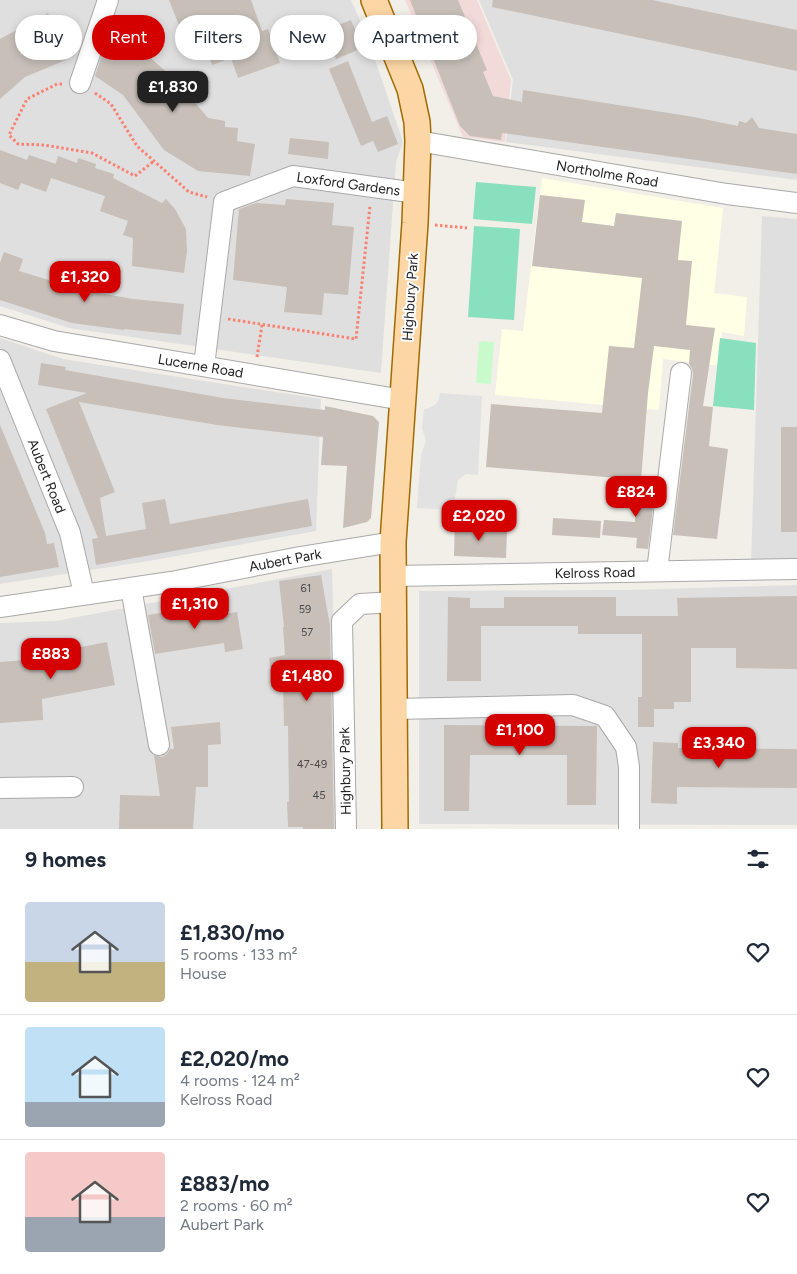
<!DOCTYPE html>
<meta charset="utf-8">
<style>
body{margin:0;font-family:Figtree,sans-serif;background:#f6f6f7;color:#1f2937;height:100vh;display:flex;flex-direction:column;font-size:19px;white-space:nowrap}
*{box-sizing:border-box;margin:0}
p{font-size:16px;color:#747a83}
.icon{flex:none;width:28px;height:28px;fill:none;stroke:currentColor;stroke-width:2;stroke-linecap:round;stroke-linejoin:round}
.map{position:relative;height:829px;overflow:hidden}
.drawer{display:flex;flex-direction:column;background:#fff;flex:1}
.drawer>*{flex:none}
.hud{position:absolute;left:15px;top:15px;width:500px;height:45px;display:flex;gap:10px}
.price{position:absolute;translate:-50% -42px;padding:0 11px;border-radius:10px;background:#d40000;color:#fff;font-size:16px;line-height:32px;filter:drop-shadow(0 1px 2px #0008)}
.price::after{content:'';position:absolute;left:50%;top:30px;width:15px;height:11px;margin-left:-8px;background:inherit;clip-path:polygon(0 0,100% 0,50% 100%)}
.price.current{background:#222;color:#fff}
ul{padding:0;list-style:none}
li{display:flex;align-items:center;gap:15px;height:125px;padding:0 25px}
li+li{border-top:1px solid #e0e1e3}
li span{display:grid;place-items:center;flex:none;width:140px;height:100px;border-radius:5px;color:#555}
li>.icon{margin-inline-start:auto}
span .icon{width:60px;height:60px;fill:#fffc;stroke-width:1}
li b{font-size:21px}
h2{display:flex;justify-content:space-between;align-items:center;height:60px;padding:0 25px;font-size:21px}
.chip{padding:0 18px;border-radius:22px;background:#fff;box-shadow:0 2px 8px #0003;font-size:18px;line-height:45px}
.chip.current{background:#d40000;color:#fff}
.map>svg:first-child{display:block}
.residential{fill:#e0dfdf}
.commercial{fill:#f2dad9}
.education{fill:#ffffe5}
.park{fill:#c8facc}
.pitch{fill:#88e0be}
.parking{fill:#e2e2e2}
.building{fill:#c7bfb8}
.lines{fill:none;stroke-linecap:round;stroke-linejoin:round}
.minor-casing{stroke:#a9a9a9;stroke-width:22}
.major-casing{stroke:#a06b00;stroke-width:28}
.path{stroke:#fa8072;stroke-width:3;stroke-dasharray:2.5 2.5;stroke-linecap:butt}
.minor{stroke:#fff;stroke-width:20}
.major{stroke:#fcd6a4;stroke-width:25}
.labels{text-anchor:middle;stroke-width:4;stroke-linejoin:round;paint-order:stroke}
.number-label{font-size:11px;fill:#4b4948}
.street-label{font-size:14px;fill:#222;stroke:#fff}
</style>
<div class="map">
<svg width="797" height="829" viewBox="0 0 797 829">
<rect width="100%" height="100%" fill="#f2efe9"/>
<path class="residential" d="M0,0H351L367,36L403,142L396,162L381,373L69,328L0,306Z
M479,0H797V180L506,142L513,80Z
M762,216L797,219V562L751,563Z
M0,338L63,359L321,399L316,531L143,562L0,584Z
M332,569L339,829H0V623L56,621Z
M797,585V825L419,824V591L629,590Z"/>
<path class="commercial" d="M405,0H477L511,80L505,142L463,137Z"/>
<path class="education" d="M542,178L723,208L714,293L747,297L744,336L722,332L720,366L663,359L659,410L495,395L502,329L523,331Z"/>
<path class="park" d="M482,341L494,342L491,384L476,383L479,343Z"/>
<path class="pitch" d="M476,182L536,187L532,224L473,219Z
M474,226L520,229L514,320L468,317Z
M720,338L756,343L754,410L713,406Z"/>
<path class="parking" d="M440,393L482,396L478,475L466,474L458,480L453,510L417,508L421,454L426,441L422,428L424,409L429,408L435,405L438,401Z"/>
<path class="building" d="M169,0H251L262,31L268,29L280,63L238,78L231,58L212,65L206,47L200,49L191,23L180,28Z
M410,0H458L487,70L483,72L493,96L522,102L523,90L694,117L738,126L739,121L746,123L752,117L759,128L797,134V174L502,133L501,140L470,136L460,126Z
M493,0H652L797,30V71L492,7Z
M48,13L66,60L25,77L0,99V39Z
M351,20L363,48L336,59L324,31Z
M113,36L148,56L177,81L208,118L225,121V127L238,128L237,141L255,144L250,176L198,171L164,150L123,95L95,76L102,55Z
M348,61L372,122L387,116L398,144L378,152L373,141L361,146L329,69Z
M290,138L329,142L328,159L288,154Z
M0,150L27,160L29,155L56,164L46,192L21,183L18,190L0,183Z
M58,156L77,163L78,158L96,164L95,168L114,174L113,178L162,203L166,199L175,209L186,229L187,251L184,273L132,266L133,238L123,235L128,221L100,211L105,196L51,178Z
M540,195L585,200L582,222L614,226L616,213L682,221L678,260L692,261L686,325L715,328L703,406L713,407L709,446L728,449L717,539L673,535L693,374L692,369L689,364L690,350L654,346L648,393L641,480L486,467L491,404L602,413L609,346L634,348L642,278L532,266Z
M286,199L334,203L332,225L354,227L348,295L324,293L322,315L284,312L287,287L233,280L239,209L256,203L285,205Z
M4,252L23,259L19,271L72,287V288L133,299L184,304L181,335L124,329V330L72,323L0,300V263Z
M41,363L66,367L65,370L223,398L325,410V406L373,416L379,422L371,518L367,522L343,528L347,466L321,465L323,437L217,425L79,402L115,492L100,498L106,536L146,529L142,503L165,499L170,524L308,499L312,526L96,565L92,539L98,538L46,409L87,393L38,385Z
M0,425L45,533L47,544L54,543L59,567L0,577Z
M781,427H797V532H781Z
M638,481L656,483L648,549L636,548L637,538L602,535L604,520L635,522Z
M553,518L601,521L600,538L552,535Z
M455,519L471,520V530L507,531L506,558L454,556Z
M321,575L330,626L334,829H303V827H288L287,802H289L288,726H284L283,686L273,688L269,658L285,655L283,627H284L279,581Z
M797,596V669L736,668V648H691V702H674V709H654V727H638V697H642V634H578V626H481V681H447L448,597L470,598V608H504V597H616V616H678L677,598Z
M216,604L218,615L237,612L243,649L225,652L224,643L155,654L148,615Z
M107,642L115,685L42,699L43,720L0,723V662L62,657L61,651Z
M220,722L221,744L208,745V787H196L193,829H119L120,795L160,796L154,755L162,757L167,754L170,749H174L171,727Z
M444,725L597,726L596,805H567V755H470L469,811H444Z
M653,742L678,743V748L797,749V788L677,787V804L651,803Z"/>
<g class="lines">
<defs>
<g id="minor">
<path d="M80,83L108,0"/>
<path id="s1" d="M418,141L727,194L797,203"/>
<path id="s2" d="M0,325L54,341L403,400"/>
<path id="s3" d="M0,360L70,533L84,594"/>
<path id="s4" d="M204,366L224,202L293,176L417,193"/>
<path d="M657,571L681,373"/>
<path id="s5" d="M393,576L797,569"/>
<path d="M131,588L159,745"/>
<path id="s6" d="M0,607L171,582L300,557L393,542"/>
<path d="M395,709L573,705L605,716L626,747L629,767V829"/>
<path d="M0,788L73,787"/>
<path d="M346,829L342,621L360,604L394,602"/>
</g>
<path id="major" d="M374,0L410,89L417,122L418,141L415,223L393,542L395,829"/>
</defs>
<use href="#minor" class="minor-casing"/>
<use href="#major" class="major-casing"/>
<path class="path" d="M62,84H57L27,99L9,135L18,144L44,145L92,153L135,176L154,161
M95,93L111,104L137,146L189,192L207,197
M435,225L467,228
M228,319L356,339L370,206
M257,357L262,325"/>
<use href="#minor" class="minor"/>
<use href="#major" class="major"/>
</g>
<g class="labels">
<g class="number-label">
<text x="306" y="592">61</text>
<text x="305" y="613">59</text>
<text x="307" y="636">57</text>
<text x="312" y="768">47-49</text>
<text x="319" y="799">45</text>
</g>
<g class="street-label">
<text dy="5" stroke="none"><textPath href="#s1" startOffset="192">Northolme Road</textPath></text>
<text dy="5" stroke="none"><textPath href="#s4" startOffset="295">Loxford Gardens</textPath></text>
<text transform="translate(410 297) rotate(-86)" y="5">Highbury Park</text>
<text dy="5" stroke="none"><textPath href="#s2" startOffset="205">Lucerne Road</textPath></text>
<text dy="5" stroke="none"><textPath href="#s3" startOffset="125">Aubert Road</textPath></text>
<text dy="5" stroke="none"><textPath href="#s6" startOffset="289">Aubert Park</textPath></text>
<text dy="5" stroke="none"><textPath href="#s5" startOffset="202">Kelross Road</textPath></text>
<text transform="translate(345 771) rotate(-91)" y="5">Highbury Park</text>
</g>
</g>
</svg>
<b class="price current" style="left:173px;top:113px">£1,830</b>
<b class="price" style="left:85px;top:303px">£1,320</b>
<b class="price" style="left:636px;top:518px">£824</b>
<b class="price" style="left:479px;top:542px">£2,020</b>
<b class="price" style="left:195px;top:630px">£1,310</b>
<b class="price" style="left:51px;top:680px">£883</b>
<b class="price" style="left:307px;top:702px">£1,480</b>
<b class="price" style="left:520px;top:756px">£1,100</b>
<b class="price" style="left:719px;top:769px">£3,340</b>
<div class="hud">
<a class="chip">Buy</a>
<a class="chip current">Rent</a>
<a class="chip">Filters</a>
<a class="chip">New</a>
<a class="chip">Apartment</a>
</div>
</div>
<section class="drawer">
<h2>9 homes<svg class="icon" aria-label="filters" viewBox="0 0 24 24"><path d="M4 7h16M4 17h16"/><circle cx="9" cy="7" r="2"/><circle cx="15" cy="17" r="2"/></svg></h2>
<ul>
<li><span style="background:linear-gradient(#c9d6e8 60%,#c2b280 0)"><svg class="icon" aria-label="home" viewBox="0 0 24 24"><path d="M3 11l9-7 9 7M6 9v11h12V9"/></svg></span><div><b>£1,830/mo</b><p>5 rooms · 133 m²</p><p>House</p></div><svg class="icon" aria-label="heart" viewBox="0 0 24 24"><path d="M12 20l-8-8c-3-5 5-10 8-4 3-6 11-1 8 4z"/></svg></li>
<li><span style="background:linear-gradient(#bfe0f5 75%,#9aa5b1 0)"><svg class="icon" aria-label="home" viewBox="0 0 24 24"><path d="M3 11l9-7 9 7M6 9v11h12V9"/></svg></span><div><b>£2,020/mo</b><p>4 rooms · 124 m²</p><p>Kelross Road</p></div><svg class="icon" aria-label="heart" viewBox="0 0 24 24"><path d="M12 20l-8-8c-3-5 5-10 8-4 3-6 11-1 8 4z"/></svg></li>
<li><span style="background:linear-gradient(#f6c9c9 65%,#9aa5b1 0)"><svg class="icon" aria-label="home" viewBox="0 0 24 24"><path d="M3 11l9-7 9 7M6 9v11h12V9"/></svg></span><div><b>£883/mo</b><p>2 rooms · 60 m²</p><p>Aubert Park</p></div><svg class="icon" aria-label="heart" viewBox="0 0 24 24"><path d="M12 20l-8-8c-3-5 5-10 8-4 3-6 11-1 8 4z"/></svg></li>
</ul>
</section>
